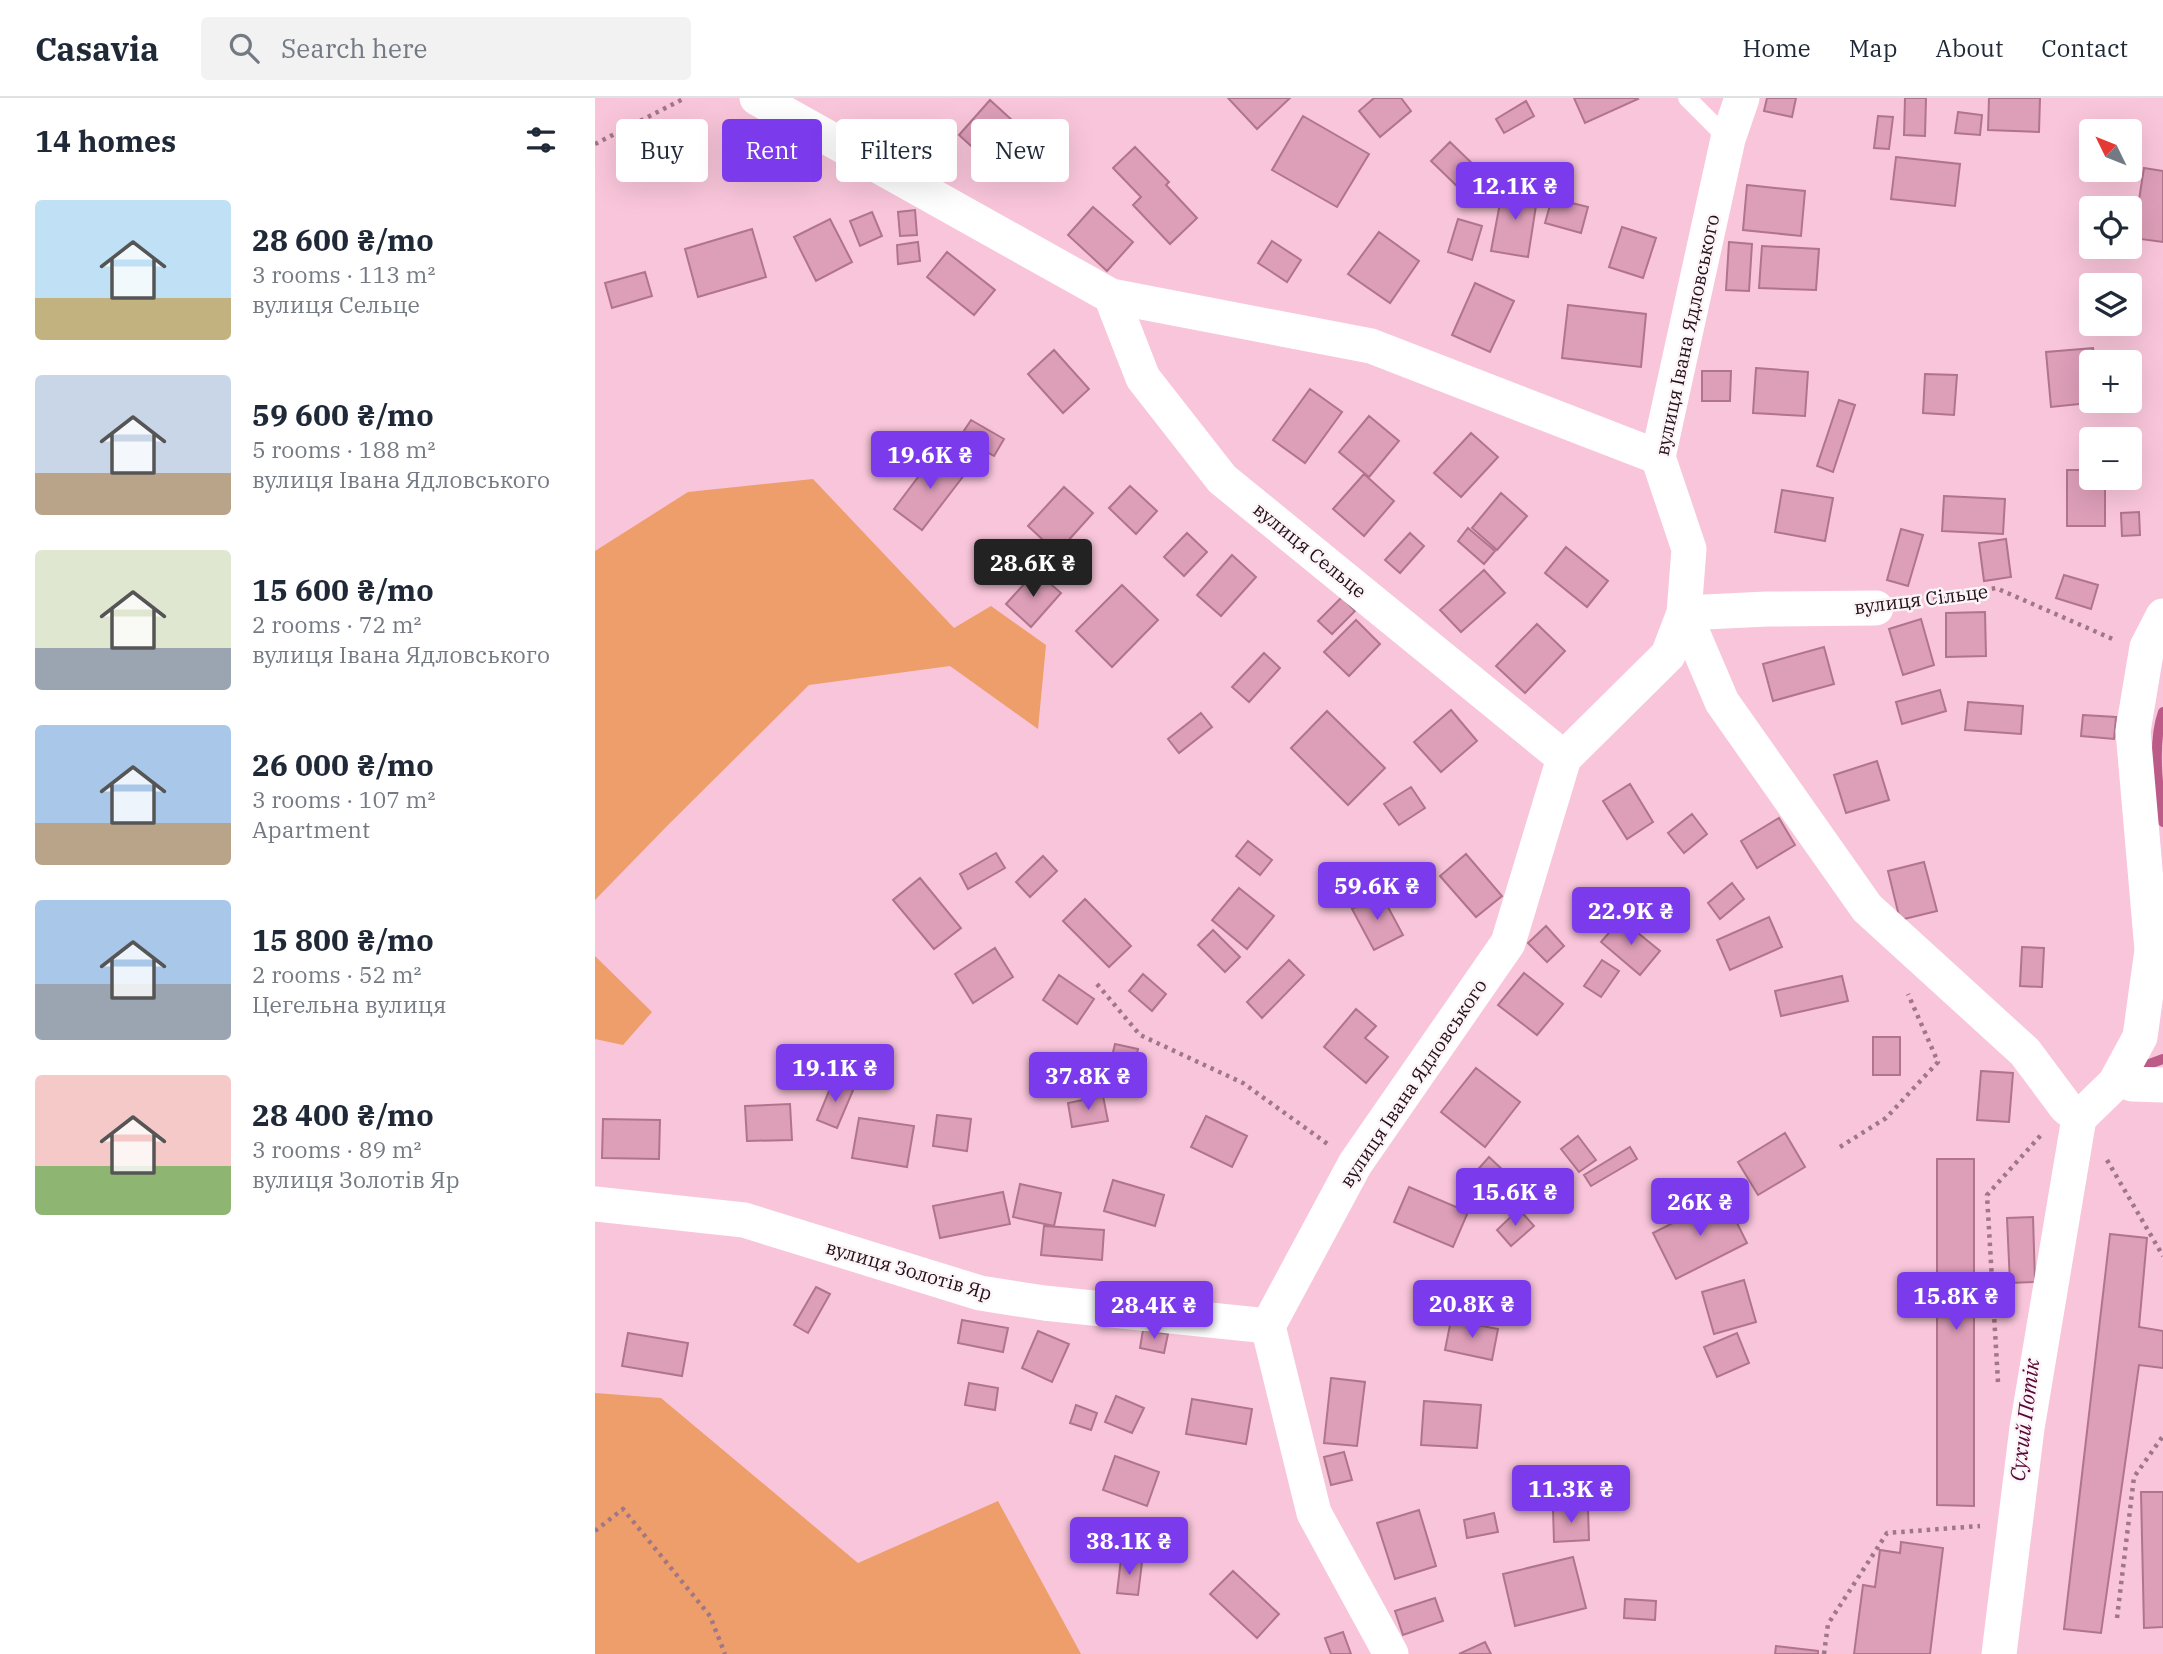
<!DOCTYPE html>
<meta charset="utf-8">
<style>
body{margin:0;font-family:"IBM Plex Serif",serif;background:#f2f2f3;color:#1f2937;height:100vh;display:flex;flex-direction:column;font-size:26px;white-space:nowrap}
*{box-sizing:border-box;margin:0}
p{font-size:23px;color:#747a83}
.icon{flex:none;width:38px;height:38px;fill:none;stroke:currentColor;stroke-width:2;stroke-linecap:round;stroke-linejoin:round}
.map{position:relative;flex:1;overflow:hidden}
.sheet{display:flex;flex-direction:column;background:#fff;width:595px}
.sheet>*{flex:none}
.top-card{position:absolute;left:21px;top:21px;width:665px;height:63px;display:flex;gap:14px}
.needle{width:46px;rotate:313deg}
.controls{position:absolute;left:1484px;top:21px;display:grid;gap:14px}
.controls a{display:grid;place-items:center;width:63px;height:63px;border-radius:7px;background:#fff;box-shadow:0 7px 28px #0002;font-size:35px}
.price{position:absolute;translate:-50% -60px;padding:0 16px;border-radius:7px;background:#7c3aed;color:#fff;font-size:23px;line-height:46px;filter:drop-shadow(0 2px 4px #0008)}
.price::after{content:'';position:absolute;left:50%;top:42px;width:21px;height:16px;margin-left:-10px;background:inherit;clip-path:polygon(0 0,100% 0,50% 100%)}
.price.on{background:#222;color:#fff}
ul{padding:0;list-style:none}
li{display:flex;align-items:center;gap:21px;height:175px;padding:0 35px}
li span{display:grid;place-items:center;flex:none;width:196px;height:140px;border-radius:7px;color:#555}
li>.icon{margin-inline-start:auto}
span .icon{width:84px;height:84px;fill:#fffc;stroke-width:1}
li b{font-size:30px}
h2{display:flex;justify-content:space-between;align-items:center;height:84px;padding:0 35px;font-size:30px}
.pill{padding:0 24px;border-radius:7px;background:#fff;box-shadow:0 7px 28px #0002;font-size:24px;line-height:63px}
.pill.on{background:#7c3aed;color:#fff}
header{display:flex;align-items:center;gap:42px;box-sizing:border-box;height:98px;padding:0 35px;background:#fff;border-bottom:2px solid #e0e1e3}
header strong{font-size:33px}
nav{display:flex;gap:38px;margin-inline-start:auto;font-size:24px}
.search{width:490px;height:63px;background:#f2f2f3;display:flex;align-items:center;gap:18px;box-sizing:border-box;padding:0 24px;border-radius:7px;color:#747a83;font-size:26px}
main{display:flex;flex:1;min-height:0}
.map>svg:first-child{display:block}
.green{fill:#ed9e6a}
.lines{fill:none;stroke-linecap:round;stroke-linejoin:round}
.stream{stroke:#bc5a88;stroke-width:10}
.building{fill:#dd9eb8;stroke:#b0748d;stroke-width:2}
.path{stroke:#9f7788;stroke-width:4.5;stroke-dasharray:3.5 5;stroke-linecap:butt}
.lane{stroke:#fff;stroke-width:18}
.street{stroke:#fff;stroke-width:35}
.labels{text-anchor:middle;stroke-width:5;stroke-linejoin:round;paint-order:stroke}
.street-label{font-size:19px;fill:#250e19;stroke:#fcf5f7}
.water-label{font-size:21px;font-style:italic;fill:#570534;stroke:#fcf5f7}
</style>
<header>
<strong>Casavia</strong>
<div class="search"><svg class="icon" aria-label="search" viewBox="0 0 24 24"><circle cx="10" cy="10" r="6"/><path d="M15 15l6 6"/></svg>Search here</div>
<nav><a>Home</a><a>Map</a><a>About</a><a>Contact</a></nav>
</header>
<main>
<section class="sheet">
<h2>14 homes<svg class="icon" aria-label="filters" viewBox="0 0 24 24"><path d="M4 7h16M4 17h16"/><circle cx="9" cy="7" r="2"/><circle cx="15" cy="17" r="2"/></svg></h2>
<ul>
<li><span style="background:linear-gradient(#bfe0f5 70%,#c2b280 0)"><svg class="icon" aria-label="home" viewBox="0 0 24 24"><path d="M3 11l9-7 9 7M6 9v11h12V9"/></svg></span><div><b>28 600 ₴/mo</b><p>3 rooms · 113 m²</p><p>вулиця Сельце</p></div></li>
<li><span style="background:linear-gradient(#c9d6e8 70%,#b9a48a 0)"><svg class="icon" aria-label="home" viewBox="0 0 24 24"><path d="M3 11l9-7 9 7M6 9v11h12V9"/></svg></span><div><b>59 600 ₴/mo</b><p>5 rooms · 188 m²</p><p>вулиця Івана Ядловського</p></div></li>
<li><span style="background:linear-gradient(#dfe7d0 70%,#9aa5b1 0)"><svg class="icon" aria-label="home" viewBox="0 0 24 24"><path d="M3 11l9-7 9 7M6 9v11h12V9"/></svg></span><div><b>15 600 ₴/mo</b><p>2 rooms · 72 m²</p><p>вулиця Івана Ядловського</p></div></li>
<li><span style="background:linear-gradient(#a9c7e8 70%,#b9a48a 0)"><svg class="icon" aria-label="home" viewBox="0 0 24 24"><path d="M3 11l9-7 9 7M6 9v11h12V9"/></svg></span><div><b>26 000 ₴/mo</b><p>3 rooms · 107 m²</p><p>Apartment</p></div></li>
<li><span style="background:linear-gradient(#a9c7e8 60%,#9aa5b1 0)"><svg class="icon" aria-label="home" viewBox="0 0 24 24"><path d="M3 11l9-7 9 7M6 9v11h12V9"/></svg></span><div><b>15 800 ₴/mo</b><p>2 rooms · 52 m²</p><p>Цегельна вулиця</p></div></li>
<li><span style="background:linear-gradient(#f6c9c9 65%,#8fb573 0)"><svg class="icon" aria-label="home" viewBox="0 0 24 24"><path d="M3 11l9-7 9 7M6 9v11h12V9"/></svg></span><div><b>28 400 ₴/mo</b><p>3 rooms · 89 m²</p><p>вулиця Золотів Яр</p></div></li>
</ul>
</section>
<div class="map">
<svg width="1568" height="1556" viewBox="0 0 1568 1556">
<rect width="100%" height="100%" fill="#f9c5da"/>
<path class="green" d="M218,381L359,530L396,508L451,547L443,631L355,568L214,587L72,728L0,802V453L93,394Z
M0,858L57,914L28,947L0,941Z
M0,1295L66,1300L263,1465L403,1403L486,1556H0Z"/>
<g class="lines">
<path class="stream" d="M1568,614C1557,645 1563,692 1568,724
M1541,971L1568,961"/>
</g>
<path class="building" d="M633,0H695L662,31Z
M779,0H806L816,13L785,39L764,13Z
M979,0H1042L1043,1L990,25Z
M1172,0H1201L1197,19L1169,13Z
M1310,0H1331L1330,38L1309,37Z
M1394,0H1445L1444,34L1393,32Z
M395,2L429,33L398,68L364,37Z
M931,3L939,18L909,35L901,21Z
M1363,14L1387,17L1385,37L1360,35Z
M708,18L774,56L742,109L677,72Z
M1283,18L1298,19L1294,51L1279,50Z
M855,44L885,73L866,92L836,63Z
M540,49L574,84L571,87L602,120L575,146L538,107L546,99L518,70Z
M1301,59L1365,66L1360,108L1296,101Z
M1549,70L1568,73V144L1538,140Z
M1152,87L1210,93L1206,138L1148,132Z
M908,89L943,95L933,159L896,153Z
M957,100L993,109L986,135L950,125Z
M498,109L538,144L512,173L473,137Z
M320,112L322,137L305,138L303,114Z
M277,114L287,138L265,148L255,123Z
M235,121L257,164L221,183L199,139Z
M863,121L887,128L877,162L853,154Z
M1027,129L1061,140L1048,180L1014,169Z
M157,131L171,179L103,199L90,151Z
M784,134L824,163L795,205L753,176Z
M677,143L706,162L692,184L663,165Z
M323,144L325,163L303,166L302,147Z
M1134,144L1157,146L1154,193L1131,192Z
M1167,148L1224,151L1221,192L1164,190Z
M352,154L400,192L379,217L332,179Z
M50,174L57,198L17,210L10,185Z
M880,185L919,203L895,254L857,237Z
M973,207L1051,216L1046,269L967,260Z
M1498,250L1500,264H1496V303L1504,304L1456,309L1451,254Z
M459,252L494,291L468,315L433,276Z
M1161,270L1213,274L1210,318L1158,315Z
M1107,273H1136L1135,303H1107Z
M1330,276L1362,277L1359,317L1328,315Z
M715,291L747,314L710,365L678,342Z
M1244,302L1260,307L1238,374L1222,368Z
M774,318L804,343L774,379L744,354Z
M376,322L409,341L399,358L365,339Z
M876,335L903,359L866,399L839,375Z
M342,354L370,376L327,432L299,411Z
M1472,372H1496V380H1510V428H1472Z
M769,376L799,403L769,438L738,411Z
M535,388L562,413L541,436L514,410Z
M469,389L498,415L462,455L433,428Z
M1187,392L1238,400L1230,443L1180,434Z
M906,395L932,418L902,452L877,430Z
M1349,398L1410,401L1408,436L1347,433Z
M1544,414L1545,437L1527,438L1526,415Z
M873,430L900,453L889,466L863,443Z
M1306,431L1328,437L1313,488L1292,482Z
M592,435L612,454L589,478L569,459Z
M815,435L829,448L805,475L790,462Z
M1411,441L1416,479L1389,483L1384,445Z
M971,449L1013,483L992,509L950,475Z
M637,457L661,479L626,518L602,497Z
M889,472L910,495L866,534L845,512Z
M441,473L466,495L436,529L411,506Z
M1469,477L1503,487L1496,511L1461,500Z
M527,487L563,522L517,569L481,533Z
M747,499L760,513L737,536L723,523Z
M1390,514L1391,558L1351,559V515Z
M1326,521L1339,567L1308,577L1294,531Z
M761,522L785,546L754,578L729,554Z
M942,526L970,553L930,595L901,568Z
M1229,549L1239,586L1178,603L1168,566Z
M669,555L685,570L654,604L637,589Z
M1345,592L1351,613L1307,626L1301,604Z
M1373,604L1428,608L1426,636L1370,632Z
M856,612L882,643L846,674L819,644Z
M732,613L790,670L753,707L696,650Z
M606,615L617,629L584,655L573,641Z
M1488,617L1521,619L1519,641L1486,638Z
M1282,663L1294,702L1251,715L1239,677Z
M1035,686L1058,724L1032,741L1008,703Z
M816,689L830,710L804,727L789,706Z
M1097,716L1112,736L1089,755L1073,735Z
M1184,720L1200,747L1162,770L1146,743Z
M653,743L677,762L665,777L641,758Z
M401,755L410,770L373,791L365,776Z
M871,756L907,798L881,819L845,778Z
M448,758L462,773L435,799L421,784Z
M1329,764L1342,813L1305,822L1293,773Z
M325,780L366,830L339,851L298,802Z
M1137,785L1149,801L1125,821L1113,805Z
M644,790L679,818L652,851L617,822Z
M786,796L808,837L779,852L757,811Z
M490,801L536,848L514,869L468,823Z
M1174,819L1187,849L1135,872L1122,842Z
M1026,821L1065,853L1045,877L1006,844Z
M951,828L969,848L952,864L933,845Z
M618,832L645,859L630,874L603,847Z
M1427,849L1449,850L1447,889L1425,888Z
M400,850L418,879L378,905L360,876Z
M694,862L709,877L667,920L652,904Z
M1007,862L1024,873L1006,899L989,888Z
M929,875L968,906L942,937L903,907Z
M548,876L571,896L557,913L534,893Z
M464,877L499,901L482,926L448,902Z
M1247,878L1253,903L1186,918L1180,893Z
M761,911L781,928L770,940L793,959L771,985L729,949Z
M1278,939H1305V977H1278Z
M520,946L543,951L535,989L511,983Z
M881,970L925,1004L890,1049L846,1014Z
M1386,973L1418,975L1414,1024L1382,1022Z
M239,981L259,990L242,1030L222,1022Z
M508,998L513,1023L477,1029L473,1005Z
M195,1006L197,1042L152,1043L150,1008Z
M342,1017L376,1021L372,1053L338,1048Z
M611,1018L652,1038L637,1069L596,1049Z
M264,1020L319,1028L312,1069L257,1060Z
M8,1021L65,1022L64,1061L7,1060Z
M1190,1035L1210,1069L1163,1097L1143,1064Z
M983,1038L1001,1062L984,1074L966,1051Z
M1035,1049L1042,1061L996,1088L989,1077Z
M894,1059L931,1094L915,1112L878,1077Z
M1342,1061H1379V1408L1342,1407Z
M518,1082L569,1097L560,1128L509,1113Z
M425,1086L466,1095L459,1128L418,1119Z
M814,1089L873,1114L858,1149L799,1124Z
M408,1094L415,1126L345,1140L338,1108Z
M1129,1099L1152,1145L1081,1181L1058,1135Z
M924,1111L939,1128L916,1148L902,1132Z
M1438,1119L1440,1184L1415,1185L1412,1120Z
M449,1128L509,1132L507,1162L446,1157Z
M1515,1136L1552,1140L1544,1229L1568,1233V1270L1544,1267L1506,1535L1469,1531Z
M1149,1182L1161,1224L1119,1236L1107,1194Z
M221,1189L235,1196L213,1235L199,1227Z
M367,1222L413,1230L408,1254L363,1245Z
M856,1222L903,1231L897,1262L850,1252Z
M548,1232L573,1236L569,1255L545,1250Z
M443,1233L474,1246L457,1284L427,1270Z
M33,1235L93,1245L87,1278L27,1268Z
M1142,1235L1154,1265L1122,1279L1109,1249Z
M736,1280L770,1284L762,1348L729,1345Z
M374,1285L403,1290L400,1312L370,1307Z
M521,1298L549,1310L537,1335L510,1324Z
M597,1301L657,1311L651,1346L591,1336Z
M829,1303L886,1307L882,1350L826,1347Z
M481,1307L502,1315L496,1332L475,1325Z
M749,1354L757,1382L736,1387L729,1359Z
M520,1358L564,1374L552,1408L508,1392Z
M1546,1394H1568V1529L1549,1530Z
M993,1410L994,1442L959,1444L958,1412Z
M824,1412L841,1468L800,1481L782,1425Z
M899,1415L903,1434L872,1440L869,1422Z
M1306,1444L1348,1450L1335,1556H1259L1268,1487L1280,1489L1285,1452L1305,1455Z
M978,1459L991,1510L920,1528L908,1476Z
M526,1461L547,1464L543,1497L522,1495Z
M638,1473L684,1516L662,1540L615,1496Z
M840,1500L848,1523L808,1537L800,1513Z
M1030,1501L1061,1503L1060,1522L1029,1520Z
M748,1534L756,1556H736L730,1540Z
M890,1544L896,1556H864Z
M1181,1548L1223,1553V1556H1180Z"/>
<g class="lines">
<path class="path" d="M0,46L90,0
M1313,505L1401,490L1520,542
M502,886L545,937L648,985L734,1047
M1245,1049L1291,1020L1343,964L1313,896
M1512,1062L1568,1158
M1403,1284L1392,1097L1446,1037
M0,1433L28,1411L115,1518L130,1556
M1522,1520L1539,1379L1568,1338
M1229,1556L1233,1526L1292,1435L1385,1428"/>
<path class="lane" d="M1092,0L1133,41"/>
<path class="street" d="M162,0L516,198L548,280L627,381L969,660
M516,198L776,248L1063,359
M1089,515L1127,604L1272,810L1430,954L1471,1009L1484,1020
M1089,515L1172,511L1281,510
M1537,986L1568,987
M0,1106L149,1122L385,1195L449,1205L673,1228
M796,1556L719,1415L673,1228L760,1066L913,845L969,660L1073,557L1089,515L1094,451L1063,359L1133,41L1147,0
M1404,1556L1432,1330L1484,1020L1520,985L1545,939L1557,852L1538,633L1552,549L1568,518"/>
</g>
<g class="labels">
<g class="street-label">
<text transform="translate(1092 237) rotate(-78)" y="7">вулиця Івана Ядловського</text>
<text transform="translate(715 452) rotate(39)" y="7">вулиця Сельце</text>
<text transform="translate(1326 501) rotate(-7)" y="7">вулиця Сільце</text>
<text transform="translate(818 985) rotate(-56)" y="7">вулиця Івана Ядловського</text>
<text transform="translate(314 1172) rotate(16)" y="7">вулиця Золотів Яр</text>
</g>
<g class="water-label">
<text transform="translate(1430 1322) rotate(-83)" y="7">Сухий Потік</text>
</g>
</g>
</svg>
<div class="controls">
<a><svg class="needle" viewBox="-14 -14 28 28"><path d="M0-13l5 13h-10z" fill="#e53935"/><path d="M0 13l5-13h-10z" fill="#747a83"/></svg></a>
<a><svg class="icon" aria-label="locate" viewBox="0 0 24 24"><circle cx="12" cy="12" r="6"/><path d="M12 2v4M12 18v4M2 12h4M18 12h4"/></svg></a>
<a><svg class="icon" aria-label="layers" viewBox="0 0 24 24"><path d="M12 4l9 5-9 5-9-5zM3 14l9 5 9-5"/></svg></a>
<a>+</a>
<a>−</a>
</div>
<b class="price" style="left:920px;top:124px">12.1K ₴</b>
<b class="price" style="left:335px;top:393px">19.6K ₴</b>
<b class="price on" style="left:438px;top:501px">28.6K ₴</b>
<b class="price" style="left:782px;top:824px">59.6K ₴</b>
<b class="price" style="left:1036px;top:849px">22.9K ₴</b>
<b class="price" style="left:240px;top:1006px">19.1K ₴</b>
<b class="price" style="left:493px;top:1014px">37.8K ₴</b>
<b class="price" style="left:920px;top:1130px">15.6K ₴</b>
<b class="price" style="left:1105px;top:1140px">26K ₴</b>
<b class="price" style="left:1361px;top:1234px">15.8K ₴</b>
<b class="price" style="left:877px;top:1242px">20.8K ₴</b>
<b class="price" style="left:559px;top:1243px">28.4K ₴</b>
<b class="price" style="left:976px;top:1427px">11.3K ₴</b>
<b class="price" style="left:534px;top:1479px">38.1K ₴</b>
<div class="top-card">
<a class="pill">Buy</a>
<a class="pill on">Rent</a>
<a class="pill">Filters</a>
<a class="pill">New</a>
</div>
</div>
</main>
